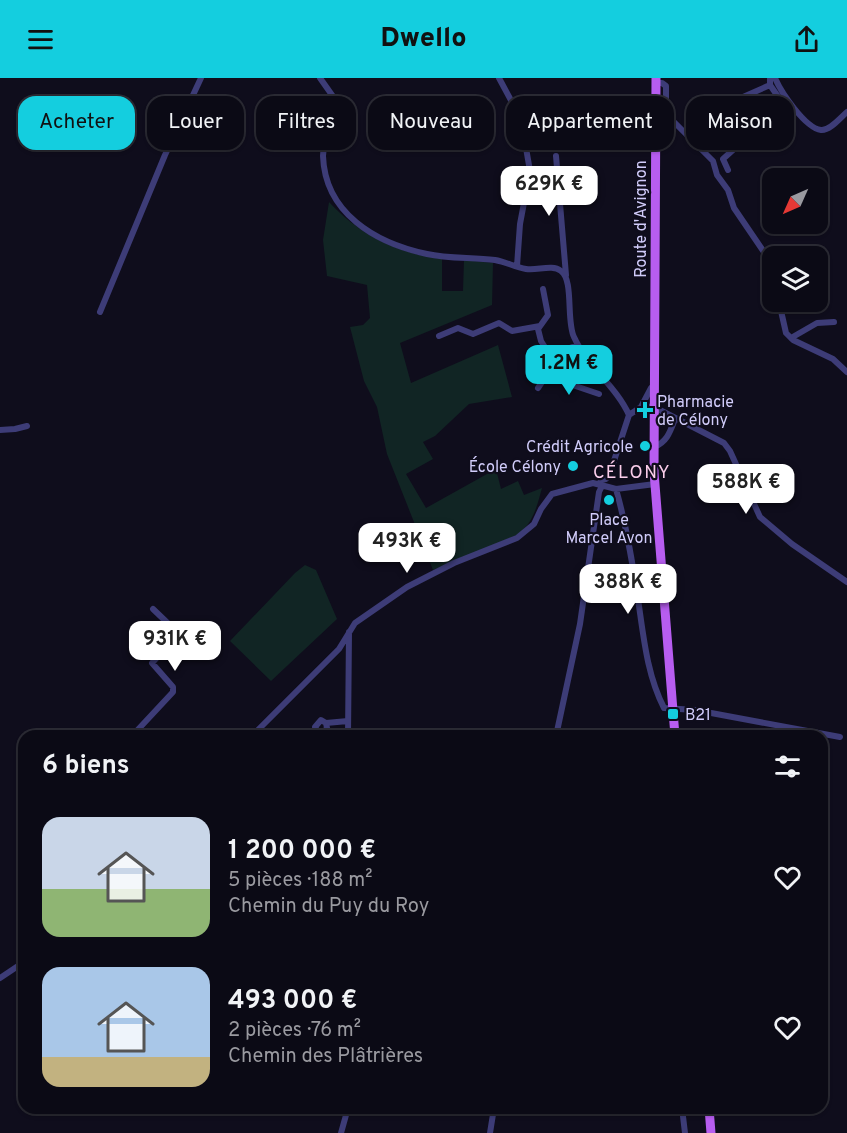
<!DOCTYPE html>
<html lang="fr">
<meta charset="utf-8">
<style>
body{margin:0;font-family:Overpass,sans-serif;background:#14131e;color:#f1f3f6;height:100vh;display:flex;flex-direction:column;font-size:22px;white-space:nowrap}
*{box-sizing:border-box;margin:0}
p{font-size:20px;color:#9a9aa0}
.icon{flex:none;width:33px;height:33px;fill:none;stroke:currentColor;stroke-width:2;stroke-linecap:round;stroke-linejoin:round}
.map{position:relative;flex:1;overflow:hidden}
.side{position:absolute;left:18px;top:652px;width:810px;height:384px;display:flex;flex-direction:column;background:#0b0a15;border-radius:18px;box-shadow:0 2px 4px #0004,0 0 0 2px #2b2b34}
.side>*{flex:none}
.banner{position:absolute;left:18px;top:18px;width:812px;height:54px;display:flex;gap:12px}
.needle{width:39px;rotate:225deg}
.controls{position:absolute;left:762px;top:90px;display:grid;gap:12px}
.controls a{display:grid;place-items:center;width:66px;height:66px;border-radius:12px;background:#0b0a15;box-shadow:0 2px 4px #0004,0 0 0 2px #2b2b34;font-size:30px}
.price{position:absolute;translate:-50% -51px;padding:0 14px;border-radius:12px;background:#fff;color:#222;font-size:20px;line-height:39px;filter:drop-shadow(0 2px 3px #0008)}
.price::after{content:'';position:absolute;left:50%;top:36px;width:18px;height:14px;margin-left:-9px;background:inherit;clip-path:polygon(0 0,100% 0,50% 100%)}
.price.on{background:#14cedf;color:#111}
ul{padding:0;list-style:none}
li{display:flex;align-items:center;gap:18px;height:150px;padding:0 24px}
li span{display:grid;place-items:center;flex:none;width:168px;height:120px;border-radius:18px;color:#555}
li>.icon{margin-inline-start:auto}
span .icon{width:72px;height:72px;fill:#fffc;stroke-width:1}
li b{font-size:26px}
h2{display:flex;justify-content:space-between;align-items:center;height:72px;padding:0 24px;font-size:26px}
.pill{padding:0 21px;border-radius:18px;background:#0b0a15;box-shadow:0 2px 4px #0004,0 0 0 2px #2b2b34;font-size:21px;line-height:54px}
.pill.on{background:#14cedf;color:#111}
header{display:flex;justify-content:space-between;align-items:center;height:78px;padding:0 24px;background:#14cedf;color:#111;font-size:27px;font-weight:800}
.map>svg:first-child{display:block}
.green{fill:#112524}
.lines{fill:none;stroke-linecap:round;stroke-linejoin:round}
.minor{stroke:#3d3c77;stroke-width:6}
.primary{stroke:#b75df0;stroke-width:9}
.poi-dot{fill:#14cedf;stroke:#0f0d1c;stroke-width:2}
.labels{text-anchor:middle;stroke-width:4.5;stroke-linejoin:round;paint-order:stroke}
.street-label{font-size:16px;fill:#d1ccfa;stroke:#0f0d1c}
.poi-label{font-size:16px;fill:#d1ccfa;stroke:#0f0d1c;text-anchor:start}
.neighbourhood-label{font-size:18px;letter-spacing:1.5px;fill:#fbceeb;stroke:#0f0d1c}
</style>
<header><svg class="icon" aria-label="menu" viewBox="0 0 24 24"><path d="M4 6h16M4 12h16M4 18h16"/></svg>Dwello<svg class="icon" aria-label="share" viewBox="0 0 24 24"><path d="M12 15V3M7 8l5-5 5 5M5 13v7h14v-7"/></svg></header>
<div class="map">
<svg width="847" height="1055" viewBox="0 0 847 1055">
<rect width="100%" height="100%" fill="#0f0d1c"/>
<path class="green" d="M329,124C360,157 396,175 442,181V213H463L464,182L493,185L492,227L400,265L411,305L498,267L512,319L469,326L435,358L423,364L433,381L406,396L426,430L496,391L501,411L518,403L524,417L542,410C537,428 533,446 517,457L433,492L387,376L377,329L364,303L350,249L363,247L370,240L367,207L327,198L323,162Z
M305,487L316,492L337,541L271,603L230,563L295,495Z"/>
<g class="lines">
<path class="minor" d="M320,0L344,34C344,53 323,59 323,78C325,135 375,165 427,176C449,181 473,179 495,182C506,184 515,189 526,191C537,193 552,186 561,193C574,202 566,243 574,259C587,288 616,308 629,337
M499,0L521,41L530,93L520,146L517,188
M775,0C781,14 805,50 821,52C830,53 840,40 847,34
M656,5H662L666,8V31L672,42L713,83L717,97L728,112L734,130L768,180L772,195
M734,23L770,7V0
M746,45L778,26
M556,78L566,197
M728,92L723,81L774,35L779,20L770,7
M543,211L548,237L538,251L541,263L550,277
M779,224L786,255L793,262L833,281L847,294
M100,234L165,77L201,0
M439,258L458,250L473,256L499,245L512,253L540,248
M791,260L817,245L834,244
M546,298L599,316
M538,310L546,298L550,277L578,267
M641,329L646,328L658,331L724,365L730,373L760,439L792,466L847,504
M0,352L15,351L27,348
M654,369C667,364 670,354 675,341
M600,405L601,402L606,401L609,398L629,337L641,329L651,310
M616,411C627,450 633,488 639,528C644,563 648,599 664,630L695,632L840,659
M321,642L326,645L327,650L324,654H318L315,649Z
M326,645L348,643
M132,658L173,614V609L152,585L177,558V554L153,531
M252,658L339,571L355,545L407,509L454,485L517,460L534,446L541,431L552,416L593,405L616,411L655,406
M348,658L349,554
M556,658L580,546L599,414L602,408
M0,900L24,884
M682,1030L685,1055
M341,1055L348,1030
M490,1055L494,1030"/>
<path class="primary" d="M656,0L654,394L675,658
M709,1030L711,1055"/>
</g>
<g class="poi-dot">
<path d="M642 323h6v6h6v6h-6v6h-6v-6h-6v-6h6z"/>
<circle cx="645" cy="368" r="6"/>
<circle cx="573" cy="388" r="6"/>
<circle cx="609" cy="422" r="6"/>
<rect x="667" y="630" width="12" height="12" rx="3"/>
</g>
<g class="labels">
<g class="street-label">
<text transform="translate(640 141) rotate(-90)" y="6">Route d'Avignon</text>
</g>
<g class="poi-label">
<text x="657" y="329">Pharmacie<tspan x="657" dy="18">de Célony</tspan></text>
<text x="633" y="374" text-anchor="end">Crédit Agricole</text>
<text x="561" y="394" text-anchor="end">École Célony</text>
<text x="609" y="447" text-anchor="middle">Place<tspan x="609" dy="18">Marcel Avon</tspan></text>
<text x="685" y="642">B21</text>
</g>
<g class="neighbourhood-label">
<text x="632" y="400">CÉLONY</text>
</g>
</g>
</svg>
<div class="controls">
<a><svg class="needle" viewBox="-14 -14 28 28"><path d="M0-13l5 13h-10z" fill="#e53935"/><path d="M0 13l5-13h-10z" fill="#9a9aa0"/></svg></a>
<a><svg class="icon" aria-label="layers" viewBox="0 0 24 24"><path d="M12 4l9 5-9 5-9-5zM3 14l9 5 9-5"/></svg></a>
</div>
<b class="price" style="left:549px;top:139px">629K €</b>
<b class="price on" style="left:569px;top:318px">1.2M €</b>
<b class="price" style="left:746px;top:437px">588K €</b>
<b class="price" style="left:407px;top:496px">493K €</b>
<b class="price" style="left:628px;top:537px">388K €</b>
<b class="price" style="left:175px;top:594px">931K €</b>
<div class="banner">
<a class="pill on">Acheter</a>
<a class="pill">Louer</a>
<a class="pill">Filtres</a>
<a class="pill">Nouveau</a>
<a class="pill">Appartement</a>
<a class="pill">Maison</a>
</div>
<section class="side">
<h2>6 biens<svg class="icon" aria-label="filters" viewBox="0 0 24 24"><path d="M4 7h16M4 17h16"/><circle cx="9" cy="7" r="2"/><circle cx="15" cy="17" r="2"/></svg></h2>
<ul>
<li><span style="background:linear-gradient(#c9d6e8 60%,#8fb573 0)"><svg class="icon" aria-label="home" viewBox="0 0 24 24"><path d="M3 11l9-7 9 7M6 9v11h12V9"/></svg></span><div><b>1 200 000 €</b><p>5 pièces · 188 m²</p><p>Chemin du Puy du Roy</p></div><svg class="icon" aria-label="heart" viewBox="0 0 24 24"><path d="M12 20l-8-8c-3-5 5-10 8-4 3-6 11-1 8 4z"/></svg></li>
<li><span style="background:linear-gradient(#a9c7e8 75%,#c2b280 0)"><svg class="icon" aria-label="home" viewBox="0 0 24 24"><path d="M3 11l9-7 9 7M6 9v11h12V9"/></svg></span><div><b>493 000 €</b><p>2 pièces · 76 m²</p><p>Chemin des Plâtrières</p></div><svg class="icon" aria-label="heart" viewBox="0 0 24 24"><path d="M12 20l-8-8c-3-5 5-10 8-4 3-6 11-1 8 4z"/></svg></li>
</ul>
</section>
</div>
